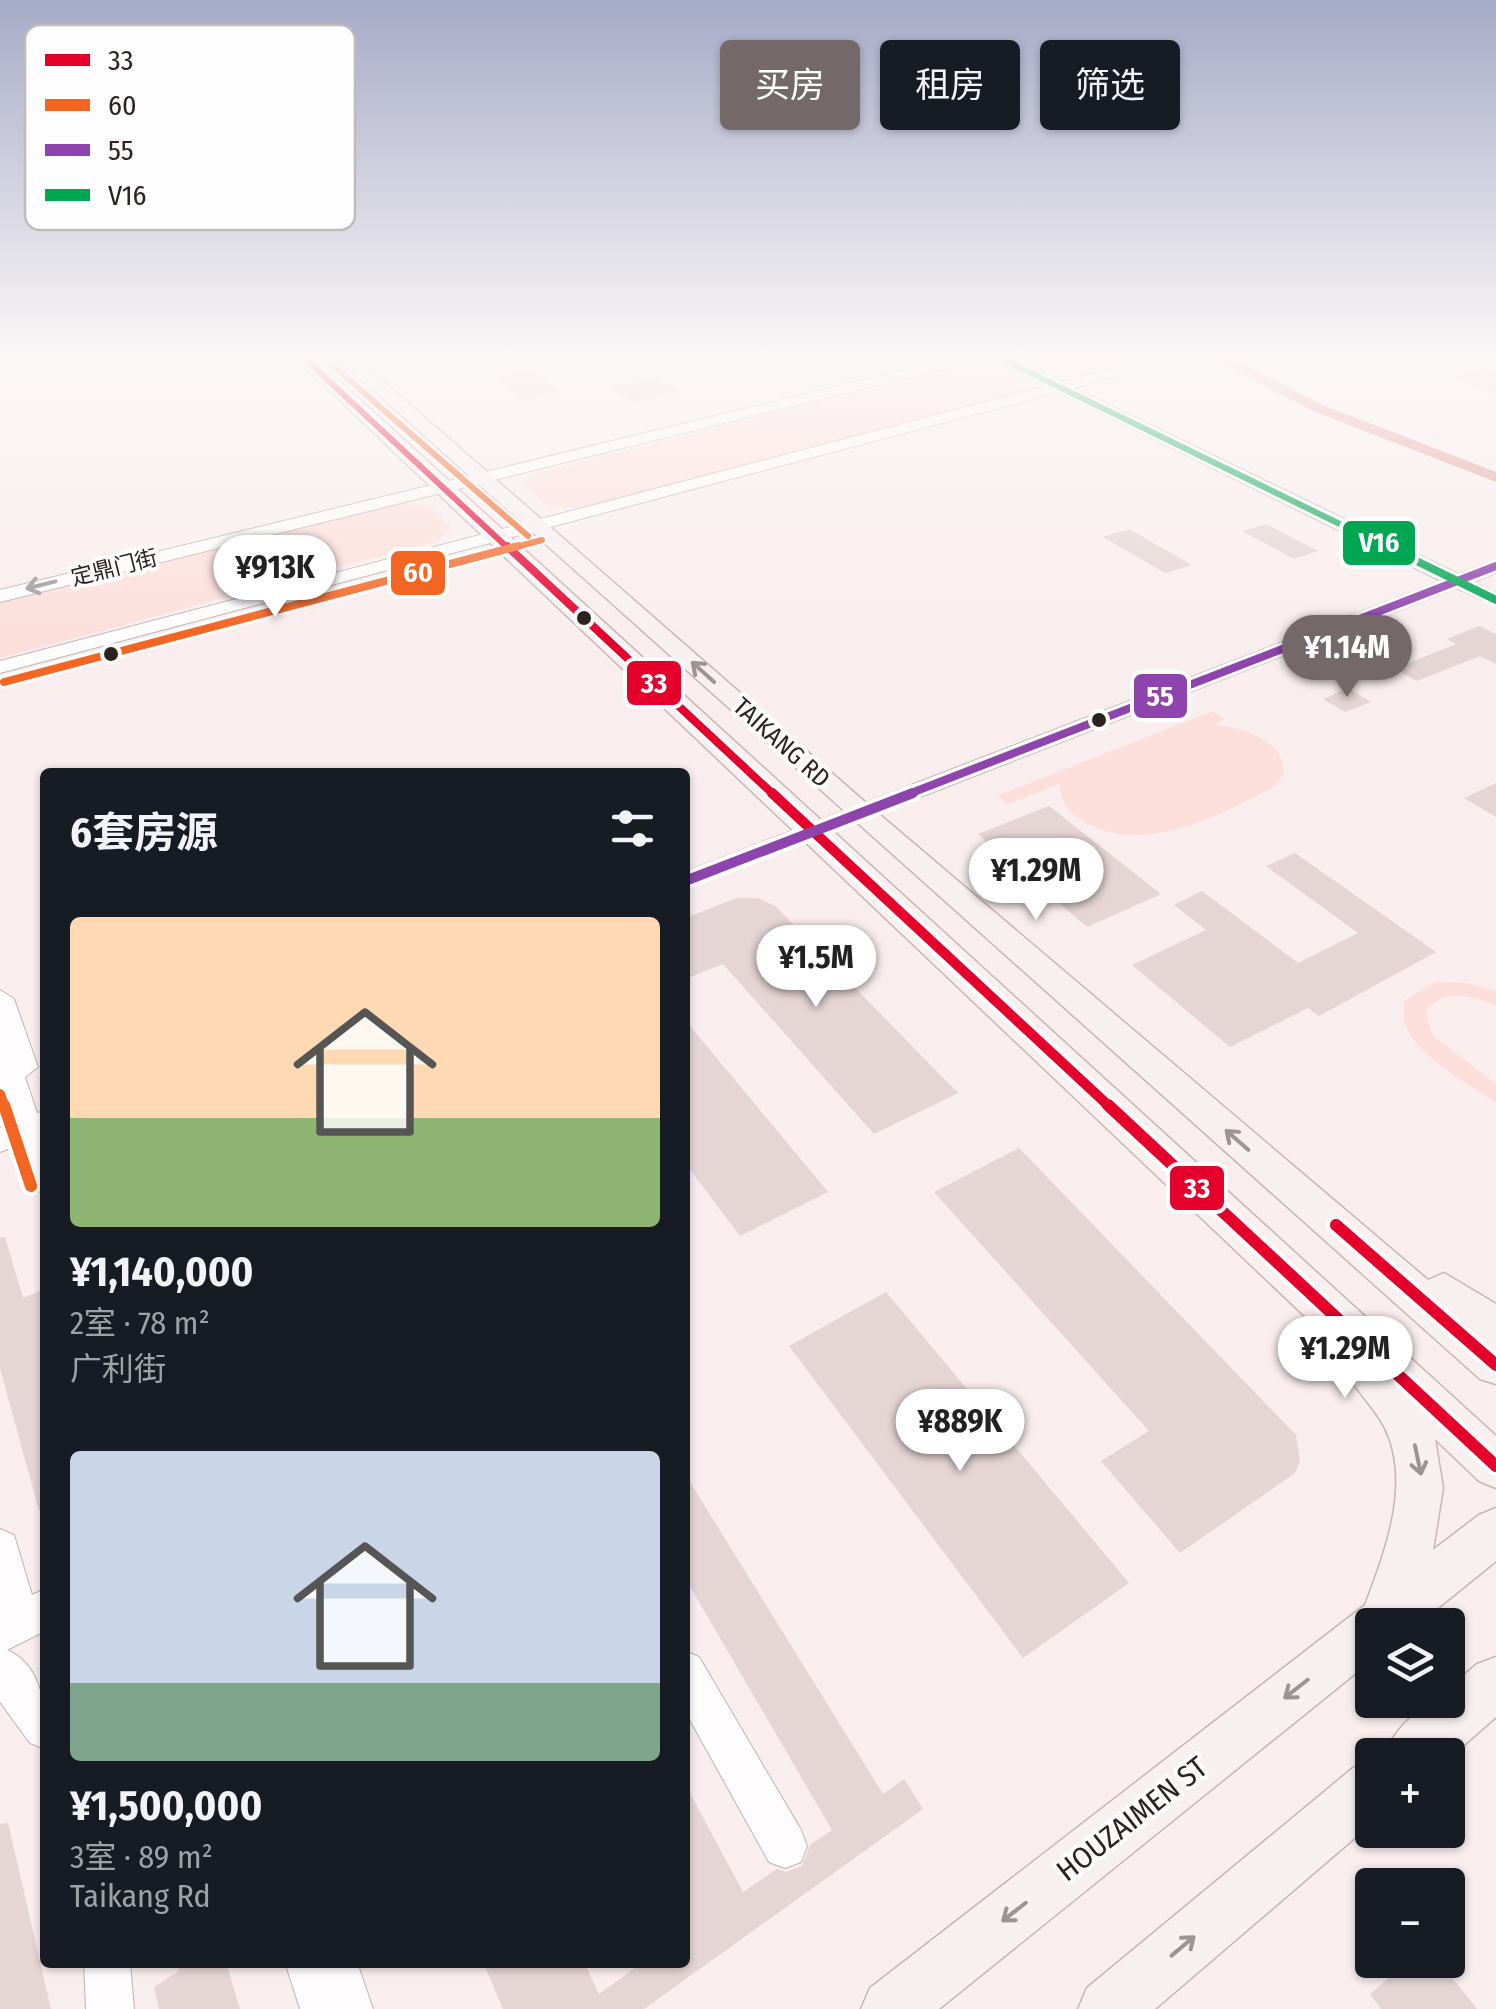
<!DOCTYPE html>
<html lang="zh">
<meta charset="utf-8">
<style>
body{margin:0;font-family:"Fira Sans Condensed","Noto Sans SC",sans-serif;background:#242831;color:#f1f3f6;height:100vh;display:flex;flex-direction:column;font-size:38px;white-space:nowrap}
*{box-sizing:border-box;margin:0}
p{font-size:32px;color:#9ea1a6}
.icon{flex:none;width:55px;height:55px;fill:none;stroke:currentColor;stroke-width:2;stroke-linecap:round;stroke-linejoin:round}
.map{position:relative;flex:1;overflow:hidden}
.details{position:absolute;left:40px;top:768px;width:650px;height:1200px;display:flex;flex-direction:column;background:#171b24;border-radius:10px;box-shadow:0 2px 8px #0004}
.details>*{flex:none}
.banner{position:absolute;left:720px;top:40px;width:625px;height:90px;display:flex;gap:20px}
.tools{position:absolute;left:1355px;top:1608px;display:grid;gap:20px}
.tools a{display:grid;place-items:center;width:110px;height:110px;border-radius:10px;background:#171b24;box-shadow:0 2px 8px #0004;font-size:50px}
.price{position:absolute;translate:-50% -85px;padding:0 22px;border-radius:35px;background:#fff;color:#222;font-size:32px;line-height:65px;filter:drop-shadow(0 2px 5px #0008)}
.price::after{content:'';position:absolute;left:50%;top:60px;width:30px;height:22px;margin-left:-15px;background:inherit;clip-path:polygon(0 0,100% 0,50% 100%)}
.price.selected{background:#746968;color:#fff}
ul{padding:0;list-style:none}
li{display:grid;align-content:center;gap:20px;height:530px;padding:0 30px}
li span{display:grid;place-items:center;height:310px;border-radius:10px;color:#555}
li>.icon{margin-inline-start:auto}
span .icon{width:180px;height:180px;fill:#fffc;stroke-width:1}
li b{font-size:42px}
h2{display:flex;justify-content:space-between;align-items:center;height:120px;padding:0 30px;font-size:42px}
.chip{padding:0 35px;border-radius:10px;background:#171b24;box-shadow:0 2px 8px #0004;font-size:35px;line-height:90px}
.chip.selected{background:#746968;color:#fff}
.map>svg:first-child{display:block}
.green{fill:#fcdfdb}
.lines{fill:none;stroke-linecap:round;stroke-linejoin:round}
.canal{fill:#e09c96;fill-rule:evenodd}
.building{fill:#e5d5d4}
.minor-casing{stroke:#bfb4b3;stroke-width:2}
.major-casing{stroke:#c7b6b4;stroke-width:3}
.minor{fill:#fefcfc;fill-rule:evenodd}
.major{fill:#f7f0ef;fill-rule:evenodd}
.bus-1-far3-casing{stroke:#fdfdfd;stroke-width:11}
.bus-1-far2-casing{stroke:#fdfdfd;stroke-width:14}
.bus-1-far1-casing{stroke:#fdfdfd;stroke-width:18}
.bus-1-casing{stroke:#fdfdfd;stroke-width:20}
.bus-2-far3-casing{stroke:#fdfdfd;stroke-width:11}
.bus-2-far2-casing{stroke:#fdfdfd;stroke-width:14}
.bus-2-far1-casing{stroke:#fdfdfd;stroke-width:18}
.bus-2-casing{stroke:#fdfdfd;stroke-width:20}
.bus-3-far1-casing{stroke:#fdfdfd;stroke-width:14}
.bus-3-casing{stroke:#fdfdfd;stroke-width:18}
.bus-4-far1-casing{stroke:#fdfdfd;stroke-width:11}
.bus-4-casing{stroke:#fdfdfd;stroke-width:14}
.bus-1-far3{stroke:#e4002b;stroke-width:6}
.bus-1-far2{stroke:#e4002b;stroke-width:8}
.bus-1-far1{stroke:#e4002b;stroke-width:10}
.bus-1{stroke:#e4002b;stroke-width:12}
.bus-2-far3{stroke:#f26522;stroke-width:6}
.bus-2-far2{stroke:#f26522;stroke-width:8}
.bus-2-far1{stroke:#f26522;stroke-width:10}
.bus-2{stroke:#f26522;stroke-width:12}
.bus-3-far1{stroke:#8e44ad;stroke-width:8}
.bus-3{stroke:#8e44ad;stroke-width:10}
.bus-4-far1{stroke:#00a651;stroke-width:6}
.bus-4{stroke:#00a651;stroke-width:8}
.oneway{stroke:#a09a99}
.oneway2{stroke:#9c9392}
.bus-dot{fill:#2d2221;stroke:#fdfdfd;stroke-width:4}
.labels{text-anchor:middle;stroke-width:8;stroke-linejoin:round;paint-order:stroke}
.far-street-label{font-size:22px;fill:#2d2221;stroke:#fdfdfd}
.street-label{font-size:25px;fill:#2d2221;stroke:#fdfdfd}
.near-street-label{font-size:30px;fill:#2d2221;stroke:#fdfdfd}
.key{fill:#fdfdfd;stroke:#bfbbbb;stroke-width:2.5}
.key-label{font-size:28px;fill:#2d2221}
.line-badge{stroke:#fdfdfd;stroke-width:4}
.badge-label{font-size:28px;text-anchor:middle;font-weight:bold;fill:#fff}
</style>
<div class="map">
<svg width="1496" height="2009" viewBox="0 0 1496 2009">
<rect width="100%" height="100%" fill="#f9eeed"/>
<path class="green" d="M1024,354H1171C1129,365 1057,397 1024,354Z
M969,363L1003,365L1033,385L1025,391L581,509L547,505L524,485L534,474Z
M402,503L431,507L451,528L438,541L0,658V603Z
M1213,711L1225,719L1215,724C1242,728 1285,740 1284,774L1274,787C1218,816 1144,857 1083,821C1069,812 1059,800 1060,784L1008,804L997,796Z
M1436,982L1466,983L1496,991V1006C1474,995 1438,987 1425,1014L1433,1036L1496,1084V1103C1466,1081 1388,1044 1406,999Z"/>
<g class="lines">
<path class="canal" d="M1214,354H1224L1323,405L1496,472V482L1313,411L1214,359Z"/>
</g>
<path class="building" d="M1486,368L1496,372V394L1454,378Z
M529,370L560,392L526,399L496,378Z
M656,377L677,392L632,402L611,387Z
M1266,524L1318,551L1294,559L1242,531Z
M1129,529L1192,565L1165,573L1103,537Z
M1479,626L1496,634V664L1480,656L1417,681L1394,669L1456,644L1447,639Z
M1348,688L1371,702L1345,712L1323,699Z
M1496,783V817L1464,798Z
M1049,806L1161,894L1087,927L978,834Z
M1295,853L1436,952L1319,1016L1308,1008L1230,1047L1132,965L1206,930L1174,905L1202,891L1298,963L1358,933L1266,866Z
M737,898H757L775,906L958,1093L874,1134L723,964L685,979V918Z
M685,1020L828,1192L740,1236L685,1163Z
M1019,1148L1296,1435L1300,1461L1295,1473L1180,1553L1101,1461L1149,1431L934,1192Z
M5,1237L23,1298L45,1289V1510L39,1511L0,1368V1238Z
M886,1292L1129,1583L1023,1658L789,1346Z
M685,1474L883,1794L904,1779L923,1809L644,2009H503L483,1962H584L599,1994L643,1962H685V1784L743,1892L777,1869L786,1872L802,1866L810,1845L832,1830L685,1578Z
M8,1823L51,2009H0V1824Z
M1409,1960H1438L1477,2009H1381L1370,1994Z
M176,1962H226L240,2009H159L154,1987L179,1971Z"/>
<g class="lines">
<defs>
<path id="minor" d="M970,354H1003L1062,382L1172,354H1194L1074,388L1458,574L1496,560V573L1473,582L1496,593V606L1456,588L685,889V872L1441,581L1059,392L0,673V661L1047,386L988,358L0,602V590Z
M0,990L14,999L38,1067L25,1077L37,1113L45,1111V1193L34,1190L18,1145L0,1152V1128L11,1123L0,1091Z
M0,1529L14,1535L32,1595L45,1589V1631L7,1650C46,1667 45,1714 45,1749L30,1743L0,1702Z
M685,1651L699,1657L801,1830L807,1846L801,1862L785,1868L769,1862L685,1711Z
M84,1962H130L134,2009H86Z
M285,1962H357L373,2009H300Z"/>
<path id="major" d="M291,354H310L1496,1436V1488L1479,1481L1435,1439L1443,1488L1433,1550L1479,1515L1496,1508V1561L1417,1625H1372V1660L939,2009H861L870,1988L1365,1605C1385,1552 1412,1483 1385,1428C1374,1406 1355,1391 1345,1369L1350,1359Z
M333,354H352L873,809L1428,1280L1444,1273L1496,1304V1384L1480,1379Z
M1496,1657V1717L1448,1759V1755H1384C1393,1732 1421,1700 1448,1700V1689L1477,1664Z
M1372,1759V1823L1155,2009H1078L1087,1988L1353,1768Z"/>
</defs>
<use href="#minor" class="minor-casing"/>
<use href="#major" class="major-casing"/>
<use href="#minor" class="minor"/>
<use href="#major" class="major"/>
<defs>
<path id="bus-1-far3" d="M300,354L509,549"/>
<path id="bus-1-far2" d="M507,546L774,795"/>
<path id="bus-1-far1" d="M772,793L1111,1108"/>
<path id="bus-1" d="M1108,1105L1496,1466
M1336,1225L1496,1365"/>
<path id="bus-2-far3" d="M332,365L528,536
M509,549L542,540"/>
<path id="bus-2-far2" d="M4,682L518,546"/>
<path id="bus-2-far1" d="M0,1094L5,1108"/>
<path id="bus-2" d="M4,1105L31,1186"/>
<path id="bus-3-far1" d="M906,795L1496,566"/>
<path id="bus-3" d="M685,881L913,793"/>
<path id="bus-4-far1" d="M992,354L1391,549"/>
<path id="bus-4" d="M1386,546L1496,600"/>
</defs>
<use href="#bus-1-far3" class="bus-1-far3-casing"/>
<use href="#bus-1-far2" class="bus-1-far2-casing"/>
<use href="#bus-1-far1" class="bus-1-far1-casing"/>
<use href="#bus-1" class="bus-1-casing"/>
<use href="#bus-2-far3" class="bus-2-far3-casing"/>
<use href="#bus-2-far2" class="bus-2-far2-casing"/>
<use href="#bus-2-far1" class="bus-2-far1-casing"/>
<use href="#bus-2" class="bus-2-casing"/>
<use href="#bus-3-far1" class="bus-3-far1-casing"/>
<use href="#bus-3" class="bus-3-casing"/>
<use href="#bus-4-far1" class="bus-4-far1-casing"/>
<use href="#bus-4" class="bus-4-casing"/>
<use href="#bus-1-far3" class="bus-1-far3"/>
<use href="#bus-1-far2" class="bus-1-far2"/>
<use href="#bus-1-far1" class="bus-1-far1"/>
<use href="#bus-1" class="bus-1"/>
<use href="#bus-2-far3" class="bus-2-far3"/>
<use href="#bus-2-far2" class="bus-2-far2"/>
<use href="#bus-2-far1" class="bus-2-far1"/>
<use href="#bus-2" class="bus-2"/>
<use href="#bus-3-far1" class="bus-3-far1"/>
<use href="#bus-3" class="bus-3"/>
<use href="#bus-4-far1" class="bus-4-far1"/>
<use href="#bus-4" class="bus-4"/>
</g>
<defs><path id="oneway-shaft" d="M-6 0H5M1.5-3L5.5 0L1.5 3" fill="none" stroke-width="1.6" stroke-linecap="round" stroke-linejoin="round" transform="scale(2.5)"/></defs>
<use class="oneway" href="#oneway-shaft" transform="translate(41 585) rotate(166)"/>
<g class="oneway2">
<use href="#oneway-shaft" transform="translate(703 672) rotate(-138)"/>
<use href="#oneway-shaft" transform="translate(1237 1140) rotate(-139)"/>
<use href="#oneway-shaft" transform="translate(1418 1460) rotate(78)"/>
<use href="#oneway-shaft" transform="translate(1296 1689) rotate(142)"/>
<use href="#oneway-shaft" transform="translate(1014 1912) rotate(142)"/>
<use href="#oneway-shaft" transform="translate(1183 1946) rotate(-40)"/>
</g>
<linearGradient id="sky" x2="0" y2="1"><stop stop-color="#a5aac7"/><stop offset="0.56" stop-color="#fcf7f7"/><stop offset="1" stop-color="#fcf7f7" stop-opacity="0"/></linearGradient>
<rect width="1496" height="635" fill="url(#sky)"/>
<g class="bus-dot">
<circle cx="584" cy="618" r="9"/>
<circle cx="111" cy="654" r="9"/>
<circle cx="1099" cy="720" r="9"/>
</g>
<g class="labels">
<g class="far-street-label">
<text transform="translate(114 567) rotate(-14)" y="8">定鼎门街</text>
</g>
<g class="street-label">
<text transform="translate(782 742) rotate(42)" y="9">TAIKANG RD</text>
</g>
<g class="near-street-label">
<text transform="translate(1132 1819) rotate(-38)" y="10">HOUZAIMEN ST</text>
</g>
</g>
<rect x="25" y="25" width="330" height="205" rx="15" class="key"/>
<rect x="45" y="54" width="45" height="12" fill="#e4002b"/>
<rect x="45" y="99" width="45" height="12" fill="#f26522"/>
<rect x="45" y="144" width="45" height="12" fill="#8e44ad"/>
<rect x="45" y="189" width="45" height="12" fill="#00a651"/>
<g class="key-label">
<text x="108" y="70">33</text>
<text x="108" y="115">60</text>
<text x="108" y="160">55</text>
<text x="108" y="205">V16</text>
</g>
<g class="line-badge">
<rect x="1341" y="519" width="76" height="48" rx="10" fill="#00a651"/>
<rect x="389" y="549" width="58" height="48" rx="10" fill="#f26522"/>
<rect x="625" y="659" width="58" height="48" rx="10" fill="#e4002b"/>
<rect x="1132" y="672" width="57" height="48" rx="10" fill="#8e44ad"/>
<rect x="1168" y="1164" width="58" height="48" rx="10" fill="#e4002b"/>
</g>
<g class="badge-label">
<text x="1379" y="552">V16</text>
<text x="418" y="582">60</text>
<text x="654" y="693">33</text>
<text x="1160" y="706">55</text>
<text x="1197" y="1198">33</text>
</g>
</svg>
<div class="tools">
<a><svg class="icon" aria-label="layers" viewBox="0 0 24 24"><path d="M12 4l9 5-9 5-9-5zM3 14l9 5 9-5"/></svg></a>
<a>+</a>
<a>−</a>
</div>
<b class="price" style="left:275px;top:620px">¥913K</b>
<b class="price selected" style="left:1347px;top:700px">¥1.14M</b>
<b class="price" style="left:1036px;top:923px">¥1.29M</b>
<b class="price" style="left:816px;top:1010px">¥1.5M</b>
<b class="price" style="left:1345px;top:1401px">¥1.29M</b>
<b class="price" style="left:960px;top:1474px">¥889K</b>
<div class="banner">
<a class="chip selected">买房</a>
<a class="chip">租房</a>
<a class="chip">筛选</a>
</div>
<section class="details">
<h2>6套房源<svg class="icon" aria-label="filters" viewBox="0 0 24 24"><path d="M4 7h16M4 17h16"/><circle cx="9" cy="7" r="2"/><circle cx="15" cy="17" r="2"/></svg></h2>
<ul>
<li><span style="background:linear-gradient(#ffd9b3 65%,#8fb573 0)"><svg class="icon" aria-label="home" viewBox="0 0 24 24"><path d="M3 11l9-7 9 7M6 9v11h12V9"/></svg></span><div><b>¥1,140,000</b><p>2室 · 78 m²</p><p>广利街</p></div></li>
<li><span style="background:linear-gradient(#c9d6e8 75%,#7fa58c 0)"><svg class="icon" aria-label="home" viewBox="0 0 24 24"><path d="M3 11l9-7 9 7M6 9v11h12V9"/></svg></span><div><b>¥1,500,000</b><p>3室 · 89 m²</p><p>Taikang Rd</p></div></li>
</ul>
</section>
</div>
